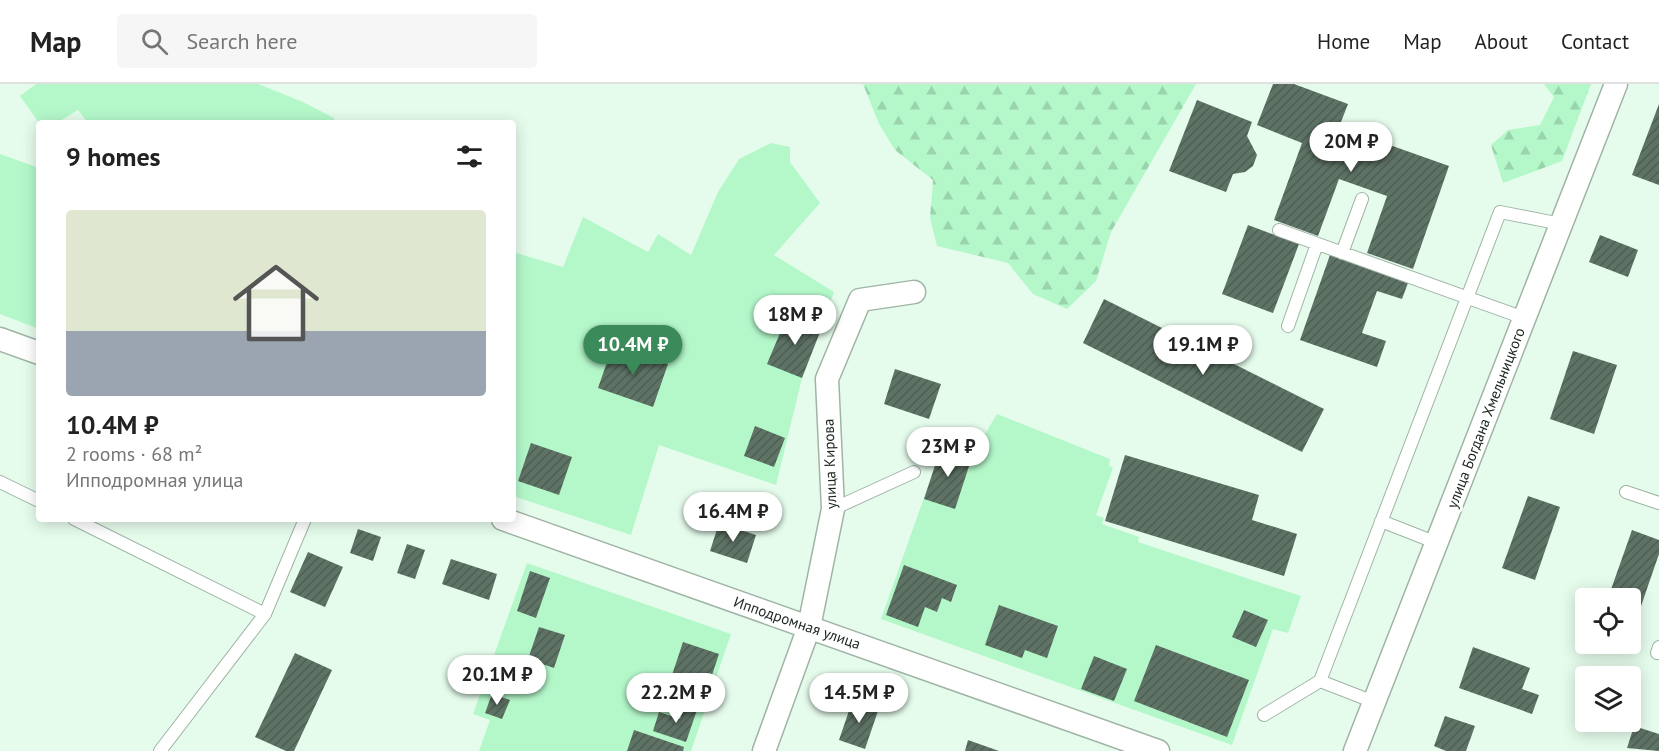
<!DOCTYPE html>
<meta charset="utf-8">
<style>
body{margin:0;font-family:"PT Sans",sans-serif;background:#f6f6f6;color:#222;height:100vh;display:flex;flex-direction:column;font-size:22px;white-space:nowrap}
*{box-sizing:border-box;margin:0}
p{font-size:20px;color:#767676}
.icon{flex:none;width:33px;height:33px;fill:none;stroke:currentColor;stroke-width:2;stroke-linecap:round;stroke-linejoin:round}
.map{position:relative;flex:1;overflow:hidden}
.sheet{position:absolute;left:36px;top:36px;width:480px;height:402px;display:flex;flex-direction:column;background:#fff;border-radius:6px;box-shadow:0 3px 15px #0003}
.sheet>*{flex:none}
.tools{position:absolute;left:1575px;top:504px;display:grid;gap:12px}
.tools a{display:grid;place-items:center;width:66px;height:66px;border-radius:6px;background:#fff;box-shadow:0 3px 15px #0003;font-size:30px}
.price{position:absolute;translate:-50% -51px;padding:0 14px;border-radius:21px;background:#fff;color:#222;font-size:20px;line-height:39px;filter:drop-shadow(0 2px 3px #0008)}
.price::after{content:'';position:absolute;left:50%;top:36px;width:18px;height:14px;margin-left:-9px;background:inherit;clip-path:polygon(0 0,100% 0,50% 100%)}
.price.selected{background:#3a8a5a;color:#fff}
ul{padding:0;list-style:none}
li{display:grid;align-content:center;gap:12px;height:318px;padding:0 30px}
li+li{border-top:2px solid #e0e0e0}
li span{display:grid;place-items:center;height:186px;border-radius:6px;color:#555}
li>.icon{margin-inline-start:auto}
span .icon{width:108px;height:108px;fill:#fffc;stroke-width:1}
li b{font-size:26px}
h2{display:flex;justify-content:space-between;align-items:center;height:72px;padding:0 30px;font-size:26px}
header{display:flex;align-items:center;gap:36px;box-sizing:border-box;height:84px;padding:0 30px;background:#fff;border-bottom:2px solid #e0e0e0}
header strong{font-size:28px}
nav{display:flex;gap:33px;margin-inline-start:auto;font-size:21px}
.search{width:420px;height:54px;background:#f6f6f6;display:flex;align-items:center;gap:15px;box-sizing:border-box;padding:0 21px;border-radius:6px;color:#767676;font-size:22px}
.map>svg:first-child{display:block}
.forest{fill:url(#forest-firs)}
.garden{fill:#b4f8ca}
.building{fill:url(#building-hatch)}
.lines{fill:none;stroke-linecap:round;stroke-linejoin:round}
.service-casing{stroke:#9fb4a5;stroke-width:14}
.minor-casing{stroke:#9fb4a5;stroke-width:25}
.service{stroke:#fff;stroke-width:12}
.minor{stroke:#fff;stroke-width:22}
.labels{text-anchor:middle;stroke-width:6;stroke-linejoin:round;paint-order:stroke}
.street-label{font-size:15px;fill:#1c251f;stroke:#fff}
</style>
<header>
<strong>Map</strong>
<div class="search"><svg class="icon" aria-label="search" viewBox="0 0 24 24"><circle cx="10" cy="10" r="6"/><path d="M15 15l6 6"/></svg>Search here</div>
<nav><a>Home</a><a>Map</a><a>About</a><a>Contact</a></nav>
</header>
<div class="map">
<svg width="1659" height="667" viewBox="0 0 1659 667">
<defs>
<pattern id="forest-firs" width="22" height="20" patternUnits="userSpaceOnUse" patternTransform="scale(1.5)"><rect width="22" height="20" fill="#b4f8ca"/><path d="M5 1l3.5 6h-7zM16 11l3.5 6h-7z" fill="#9ad4ad"/></pattern>
<pattern id="building-hatch" width="6" height="6" patternUnits="userSpaceOnUse" patternTransform="scale(1.5)"><rect width="6" height="6" fill="#5e7365"/><path d="M-1 1l2-2M0 6l6-6M5 7l2-2" fill="none" stroke="#4d5e53"/></pattern>
</defs>
<rect width="100%" height="100%" fill="#e5fcec"/>
<path class="forest" d="M863,0H1196L1111,148L1096,197L1067,225L1033,210L1008,179L937,162L930,134L933,96L895,66L879,40Z
M1544,0H1591L1562,77L1503,99L1491,61L1508,46L1540,41L1554,13Z"/>
<path class="garden" d="M36,0H258L303,18L334,34V39H88L78,26L57,39H39L20,12Z
M771,59L790,63V78L820,119L774,171L834,208L802,294L776,401L659,361L631,451L513,412V168L563,183L583,133L648,168L658,150L691,171L718,108L739,75Z
M0,70L39,84V245L0,230Z
M997,330L1110,375L1109,382L1113,384L1096,431L1104,434L1102,440L1139,453L1138,458L1301,512L1288,549L1273,545L1232,661L881,535L949,343L982,355Z
M527,479L731,550L691,667H479L490,636L473,630Z"/>
<path class="building" d="M1273,0H1294L1348,20L1339,43L1449,82L1413,185L1367,169L1387,112L1339,95L1318,152L1274,136L1302,59L1257,41Z
M1197,16L1252,38L1247,52L1257,71L1253,82L1245,88L1233,90L1226,108L1169,87Z
M1659,20V101L1632,91Z
M1248,141L1299,160L1273,229L1222,210Z
M1600,151L1638,166L1628,193L1589,178Z
M1330,171L1408,199L1402,215L1377,207L1362,249L1386,257L1377,283L1300,256Z
M1104,215L1324,325L1302,368L1083,259Z
M788,230L822,243L802,294L767,280Z
M613,261L668,280L653,323L598,304Z
M1573,267L1617,281L1594,350L1550,335Z
M895,285L941,300L929,335L884,320Z
M755,342L785,354L774,383L744,372Z
M531,359L572,373L559,411L518,397Z
M941,363L972,373L955,425L924,415Z
M1125,371L1259,411L1252,436L1297,450L1284,492L1105,437Z
M1528,412L1560,423L1535,496L1502,484Z
M719,439L756,451L747,479L710,467Z
M358,445L381,453L373,477L350,469Z
M1632,446L1659,456V470L1640,525L1630,522V514H1608Z
M407,460L425,466L415,495L397,489Z
M308,468L343,483L325,523L290,508Z
M451,475L497,490L489,516L442,500Z
M904,481L957,501L951,518L942,514L937,528L925,523L918,543L886,531Z
M530,487L550,494L536,534L517,527Z
M999,521L1058,542L1047,574L1025,566L1022,574L985,561Z
M1244,526L1268,536L1256,563L1232,553Z
M539,543L565,551L554,584L528,575Z
M683,558L719,570L707,606L671,594Z
M1156,561L1249,596L1227,653L1134,617Z
M1473,563L1530,584L1522,605L1539,611L1532,630L1459,604Z
M295,569L332,586L294,667H286L255,653Z
M1094,572L1127,585L1114,617L1081,605Z
M492,610L510,616L502,635L485,629Z
M853,615L879,624L865,665L839,656Z
M685,622L697,626L686,658L653,647L659,628L680,635Z
M1445,632L1475,642L1466,667H1446L1434,662Z
M1634,642L1659,650V667L1627,664Z
M634,646L684,663L683,667H627Z
M968,656L999,667H965Z"/>
<g class="lines">
<defs>
<path id="service" d="M1279,146L1524,234
M1342,169L1362,115
M1288,242L1317,160
M0,398L39,417
M1626,408L1659,419
M833,425L914,388
M74,435L265,530
M1381,437L1437,459
M1657,569L1659,563
M1374,618L1320,597L1500,128L1561,140
M1264,631L1320,597
M160,667L265,530L305,435"/>
<path id="minor" d="M0,255L39,269
M503,435L1158,667
M764,667L809,543L833,425L827,295L860,216L914,208
M1355,667L1616,0"/>
</defs>
<use href="#service" class="service-casing"/>
<use href="#minor" class="minor-casing"/>
<use href="#service" class="service"/>
<use href="#minor" class="minor"/>
</g>
<g class="labels">
<g class="street-label">
<text transform="translate(1486 334) rotate(-69)" y="5">улица Богдана Хмельницкого</text>
<text transform="translate(830 380) rotate(-92)" y="5">улица Кирова</text>
<text transform="translate(797 539) rotate(19)" y="5">Ипподромная улица</text>
</g>
</g>
</svg>
<div class="tools">
<a><svg class="icon" aria-label="locate" viewBox="0 0 24 24"><circle cx="12" cy="12" r="6"/><path d="M12 2v4M12 18v4M2 12h4M18 12h4"/></svg></a>
<a><svg class="icon" aria-label="layers" viewBox="0 0 24 24"><path d="M12 4l9 5-9 5-9-5zM3 14l9 5 9-5"/></svg></a>
</div>
<b class="price" style="left:1351px;top:89px">20M ₽</b>
<b class="price" style="left:795px;top:262px">18M ₽</b>
<b class="price selected" style="left:633px;top:292px">10.4M ₽</b>
<b class="price" style="left:1203px;top:292px">19.1M ₽</b>
<b class="price" style="left:948px;top:394px">23M ₽</b>
<b class="price" style="left:733px;top:459px">16.4M ₽</b>
<b class="price" style="left:497px;top:622px">20.1M ₽</b>
<b class="price" style="left:676px;top:640px">22.2M ₽</b>
<b class="price" style="left:859px;top:640px">14.5M ₽</b>
<section class="sheet">
<h2>9 homes<svg class="icon" aria-label="filters" viewBox="0 0 24 24"><path d="M4 7h16M4 17h16"/><circle cx="9" cy="7" r="2"/><circle cx="15" cy="17" r="2"/></svg></h2>
<ul>
<li><span style="background:linear-gradient(#dfe7d0 65%,#9aa5b1 0)"><svg class="icon" aria-label="home" viewBox="0 0 24 24"><path d="M3 11l9-7 9 7M6 9v11h12V9"/></svg></span><div><b>10.4M ₽</b><p>2 rooms · 68 m²</p><p>Ипподромная улица</p></div></li>
</ul>
</section>
</div>
